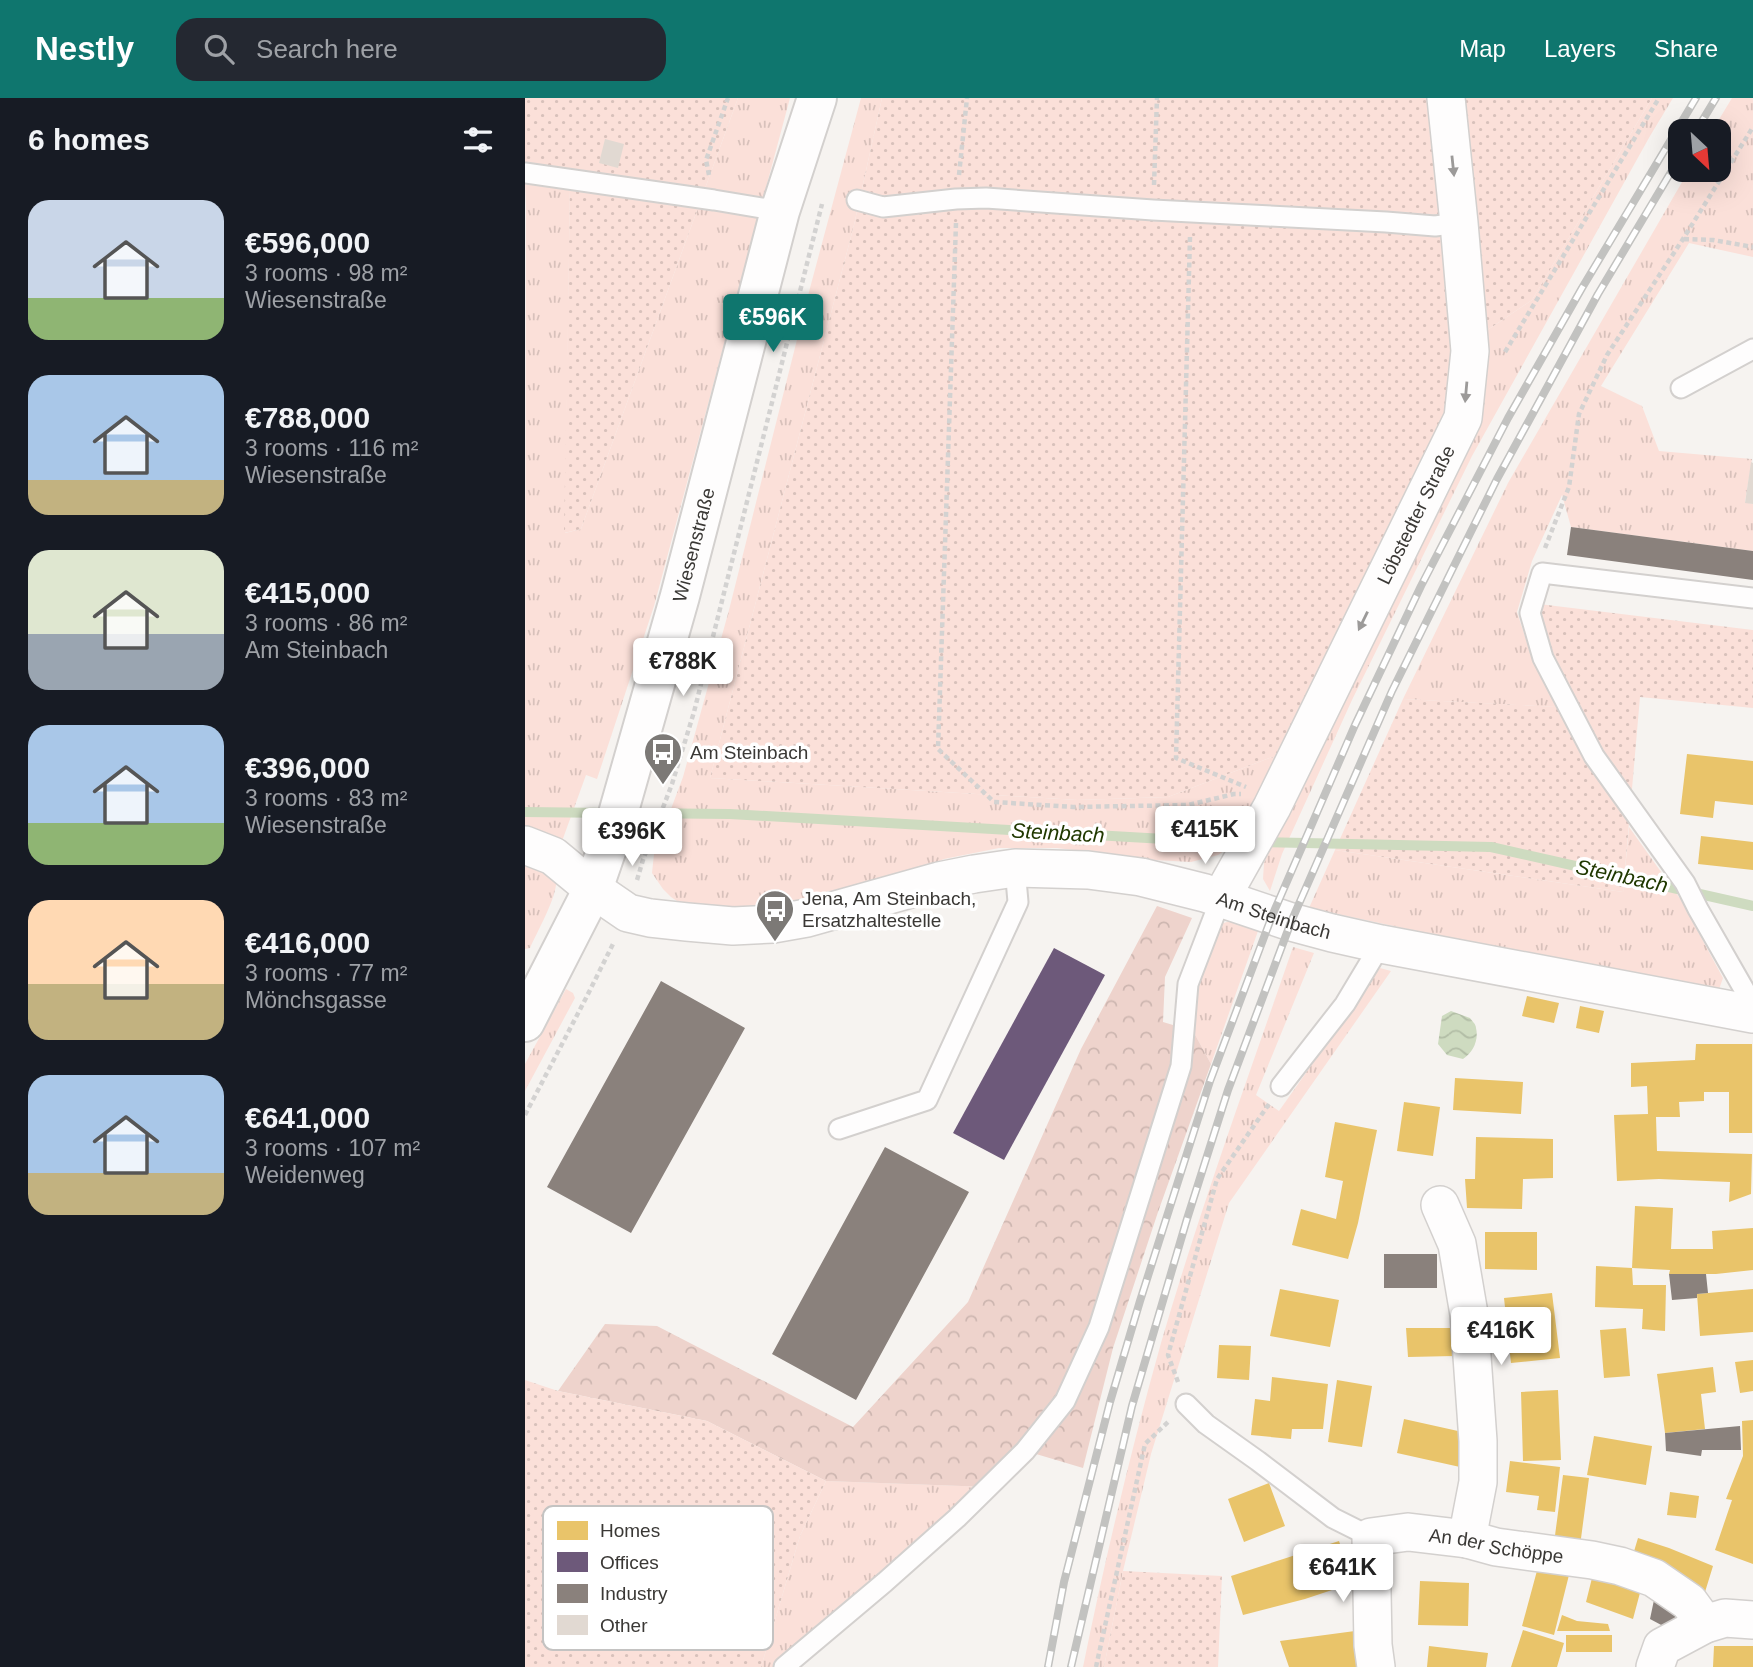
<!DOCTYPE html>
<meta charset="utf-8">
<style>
body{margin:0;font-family:Arial,sans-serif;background:#242831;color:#f1f3f6;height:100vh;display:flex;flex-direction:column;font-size:26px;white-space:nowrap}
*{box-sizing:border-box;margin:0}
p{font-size:23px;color:#9ea1a6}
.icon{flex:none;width:38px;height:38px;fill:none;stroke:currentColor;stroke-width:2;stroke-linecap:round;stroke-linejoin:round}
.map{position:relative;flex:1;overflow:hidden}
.side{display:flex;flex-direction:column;background:#171b24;width:525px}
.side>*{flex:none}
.needle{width:46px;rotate:154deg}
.buttons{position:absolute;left:1143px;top:21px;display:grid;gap:14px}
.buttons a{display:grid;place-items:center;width:63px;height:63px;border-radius:14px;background:#171b24;box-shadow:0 7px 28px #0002;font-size:35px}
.price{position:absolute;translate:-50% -60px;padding:0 16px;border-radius:7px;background:#fff;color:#222;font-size:23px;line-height:46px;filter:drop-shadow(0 2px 4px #0008)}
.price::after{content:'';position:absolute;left:50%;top:42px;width:21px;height:16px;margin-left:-10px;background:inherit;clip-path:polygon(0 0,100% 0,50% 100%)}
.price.on{background:#0f766e;color:#fff}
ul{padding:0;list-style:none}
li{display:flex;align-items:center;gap:21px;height:175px;padding:0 28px}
li span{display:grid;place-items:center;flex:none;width:196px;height:140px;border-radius:21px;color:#555}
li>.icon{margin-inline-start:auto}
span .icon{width:84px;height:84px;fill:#fffc;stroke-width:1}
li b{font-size:30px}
h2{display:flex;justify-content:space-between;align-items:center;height:84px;padding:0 28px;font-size:30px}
header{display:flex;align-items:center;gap:42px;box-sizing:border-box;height:98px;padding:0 35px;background:#0f766e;color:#fff}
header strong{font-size:33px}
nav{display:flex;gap:38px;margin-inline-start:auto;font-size:24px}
.search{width:490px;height:63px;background:#242831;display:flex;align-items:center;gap:18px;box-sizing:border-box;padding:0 24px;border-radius:21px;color:#9ea1a6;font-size:26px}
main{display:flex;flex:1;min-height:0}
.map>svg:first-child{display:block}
.grass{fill:url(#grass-tufts)}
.forest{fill:url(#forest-crowns)}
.garden{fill:url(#garden-dots)}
.water{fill:url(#water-waves)}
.homes{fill:#e9c46a}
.offices{fill:#6d597a}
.industry{fill:#8a817c}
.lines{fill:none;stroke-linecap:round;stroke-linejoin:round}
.stream{stroke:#cedbc0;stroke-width:10}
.building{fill:#e1d9d2}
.service-casing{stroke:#d3d0ce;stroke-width:23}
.minor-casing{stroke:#d3d0ce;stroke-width:40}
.tertiary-casing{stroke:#d3d0ce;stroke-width:42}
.path{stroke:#d3d2d1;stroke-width:4.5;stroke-dasharray:5 3.5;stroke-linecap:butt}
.service{stroke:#fefdfd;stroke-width:19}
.minor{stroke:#fefdfd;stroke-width:37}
.tertiary{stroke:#fefdfd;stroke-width:38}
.rail-casing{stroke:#c2c2c0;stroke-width:8}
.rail{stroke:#fff;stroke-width:5;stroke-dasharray:16;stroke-linecap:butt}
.oneway{fill:#9c9a99}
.labels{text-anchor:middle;stroke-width:7;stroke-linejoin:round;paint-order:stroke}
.street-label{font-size:19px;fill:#3a3835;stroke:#fff}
.poi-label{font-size:19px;fill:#3a3835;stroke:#fff;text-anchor:start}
.water-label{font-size:21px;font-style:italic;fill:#203800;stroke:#fff}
.key{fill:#fff;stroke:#c4c3c2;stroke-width:2}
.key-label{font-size:19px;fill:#3a3835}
</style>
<header>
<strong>Nestly</strong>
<div class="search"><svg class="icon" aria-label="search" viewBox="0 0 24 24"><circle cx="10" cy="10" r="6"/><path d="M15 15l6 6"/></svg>Search here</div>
<nav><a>Map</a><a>Layers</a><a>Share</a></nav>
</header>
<main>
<section class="side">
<h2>6 homes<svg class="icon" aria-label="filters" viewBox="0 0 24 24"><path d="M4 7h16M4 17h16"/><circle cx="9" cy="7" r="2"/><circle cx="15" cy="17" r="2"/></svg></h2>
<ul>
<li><span style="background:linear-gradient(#c9d6e8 70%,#8fb573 0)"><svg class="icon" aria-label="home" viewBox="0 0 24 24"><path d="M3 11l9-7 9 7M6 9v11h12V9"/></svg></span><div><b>€596,000</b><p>3 rooms · 98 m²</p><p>Wiesenstraße</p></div></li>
<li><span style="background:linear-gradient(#a9c7e8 75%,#c2b280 0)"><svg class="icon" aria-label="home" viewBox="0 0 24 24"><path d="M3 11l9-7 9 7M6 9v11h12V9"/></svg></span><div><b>€788,000</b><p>3 rooms · 116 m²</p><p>Wiesenstraße</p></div></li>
<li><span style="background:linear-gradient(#dfe7d0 60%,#9aa5b1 0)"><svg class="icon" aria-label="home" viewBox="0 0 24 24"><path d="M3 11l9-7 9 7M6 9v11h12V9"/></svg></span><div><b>€415,000</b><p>3 rooms · 86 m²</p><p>Am Steinbach</p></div></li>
<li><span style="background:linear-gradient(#a9c7e8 70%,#8fb573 0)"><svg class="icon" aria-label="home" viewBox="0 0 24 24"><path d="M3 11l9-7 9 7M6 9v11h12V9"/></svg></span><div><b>€396,000</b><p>3 rooms · 83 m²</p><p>Wiesenstraße</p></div></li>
<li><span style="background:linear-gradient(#ffd9b3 60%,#c2b280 0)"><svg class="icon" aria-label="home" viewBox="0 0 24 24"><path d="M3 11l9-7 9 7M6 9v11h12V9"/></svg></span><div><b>€416,000</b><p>3 rooms · 77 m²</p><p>Mönchsgasse</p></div></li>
<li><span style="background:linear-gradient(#a9c7e8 70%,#c2b280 0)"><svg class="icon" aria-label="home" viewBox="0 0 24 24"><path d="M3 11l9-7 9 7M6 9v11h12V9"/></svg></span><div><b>€641,000</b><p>3 rooms · 107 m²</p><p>Weidenweg</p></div></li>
</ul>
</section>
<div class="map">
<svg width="1228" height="1569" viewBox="0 0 1228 1569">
<defs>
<pattern id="grass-tufts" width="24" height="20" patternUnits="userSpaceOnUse" patternTransform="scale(1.75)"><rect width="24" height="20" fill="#fbe0d9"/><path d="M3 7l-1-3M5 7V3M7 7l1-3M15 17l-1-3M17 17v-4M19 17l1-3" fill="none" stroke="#d8c1bb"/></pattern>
<pattern id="forest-crowns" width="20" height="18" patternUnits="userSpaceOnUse" patternTransform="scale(1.75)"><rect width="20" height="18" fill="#eed3cc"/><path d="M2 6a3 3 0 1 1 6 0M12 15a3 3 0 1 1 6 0" fill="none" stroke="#cdb6b0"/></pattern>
<pattern id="garden-dots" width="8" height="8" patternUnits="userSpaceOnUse" patternTransform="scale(1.75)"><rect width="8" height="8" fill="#fbe0d9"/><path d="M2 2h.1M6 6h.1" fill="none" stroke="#d8c1bb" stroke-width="1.8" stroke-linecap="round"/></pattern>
<pattern id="water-waves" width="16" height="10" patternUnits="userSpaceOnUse" patternTransform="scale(1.75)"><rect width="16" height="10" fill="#cedbc0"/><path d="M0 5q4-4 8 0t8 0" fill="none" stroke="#b2bda6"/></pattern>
</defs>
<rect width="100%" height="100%" fill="#f6f3f0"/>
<path class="grass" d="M213,0H265L129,508L72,681L61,677L36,746L0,734L1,85L45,90L40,435L56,431Z
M336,0H357L329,127L185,680L552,702L643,699L747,659L755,664L712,741L702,751L693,757L666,764L630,762L532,750H474L419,761L390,774L249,811L161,809L146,799L138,791L127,775L129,756L158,679L204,512L285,190Z
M1127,0H1148L1125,38L947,358L827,602L757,756L745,793L738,781L739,765L766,705L958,235L1007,202Z
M1207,0H1228V159L1164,145L1076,288L1117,308L1134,353L1227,361L1220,404L1228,406V453L1046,429L1037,397L1007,463L992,514L1007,560L1031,609L878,601L983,385L1164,72H1194V33H1187Z
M1104,729L1156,802L1198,880L1192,897L784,810L810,752L1098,794Z
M0,764L31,780C34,796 12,834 5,850L0,851Z
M702,824H709L733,833L686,966L668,933L670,903L678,861L695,826Z
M768,849L789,855L731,997L754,1013L855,870L866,873L704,1105L626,1356L598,1473L579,1569H558C580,1461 606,1352 636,1245C675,1111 723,980 768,849Z
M41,891L48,895L50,900L0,993V966Z
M301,1383L464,1389L259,1569H236L275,1438Z"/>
<path class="forest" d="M632,808L667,820L640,879L638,924L668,933L686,966L633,1114L588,1250L558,1370L501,1353L464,1389L301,1383L182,1323L33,1293L80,1226L132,1228L328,1329L443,1204L556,951Z"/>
<path class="garden" d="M0,0H213L56,431L39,435L45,90L1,85L0,108Z
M357,0H1127L1007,202L958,235L755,664L747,659L643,699L552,702L185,680L329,127Z
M1014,506L1228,532V610L1115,599L1098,794L810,752L878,601L1055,610L1025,552Z
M0,1282L33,1293L182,1323L301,1383L275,1438L236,1569H0Z
M598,1473L697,1478L693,1569H579Z"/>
<path class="water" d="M926,913L945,920C947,923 951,926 951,930C954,942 948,955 938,961L922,957L913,946L917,918Z"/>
<path class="homes" d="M1162,656L1228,663V707L1190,703L1188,720L1155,716Z
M1176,738L1228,744V772L1173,766Z
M1002,898L1034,905L1029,925L997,918Z
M1055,908L1079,913L1074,935L1051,930Z
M1171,946H1227V1035H1204V994H1179V1003L1154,1004L1155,1019H1131L1132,1053L1227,1056L1226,1096L1204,1104L1205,1084L1134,1081L1092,1083L1089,1017L1123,1016L1122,988L1106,989V965L1170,962Z
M930,980L998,984L996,1016L928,1012Z
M879,1004L915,1009L908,1058L872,1053Z
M810,1024L852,1032L833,1125L823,1161L767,1147L776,1111L811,1121L818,1083L800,1079Z
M951,1039L1028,1041V1080L998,1081L997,1111L942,1110L940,1081H950Z
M1110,1108L1148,1110L1146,1151H1188L1187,1133L1228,1130V1172L1191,1176H1144L1145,1172L1107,1170Z
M960,1134H1012V1172L960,1171Z
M1071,1168L1107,1170L1108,1187H1141L1140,1233L1117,1231L1118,1211L1070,1209Z
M755,1191L814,1202L805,1249L745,1238Z
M1228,1191V1234L1175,1238L1172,1196Z
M1027,1195L1035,1260L986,1265L979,1200Z
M881,1230H929V1258L883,1259Z
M1101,1230L1105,1278L1079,1280L1075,1232Z
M694,1247L726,1248L724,1282L692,1280Z
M1228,1262V1293L1215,1295L1210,1264Z
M1188,1269L1191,1294L1176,1296L1180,1331L1140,1335L1132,1276Z
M747,1279L803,1286L798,1331H767L766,1341L726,1337L730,1301L745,1303Z
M812,1282L847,1288L837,1349L803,1344Z
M1033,1292L1036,1362L998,1363L996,1294Z
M879,1321L942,1335L935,1369L872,1355Z
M1228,1322V1466L1190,1452L1207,1402L1201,1401L1218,1358L1217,1323Z
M1069,1338L1127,1348L1121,1387L1062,1377Z
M985,1363L1035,1369L1030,1414L1012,1412L1014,1398L981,1394Z
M1038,1377L1064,1380L1055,1448L1029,1445Z
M744,1385L760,1428L719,1444L703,1401Z
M1145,1394L1174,1398L1171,1420L1142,1417Z
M1113,1440L1144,1450L1188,1468L1180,1494L1107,1460Z
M814,1443L828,1485L780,1501L718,1517L706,1478Z
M1013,1469L1044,1477L1029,1537L997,1528Z
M1069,1472L1116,1491L1108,1521L1061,1504Z
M895,1483L944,1485L943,1528L893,1527Z
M1037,1517L1052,1523L1083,1526L1085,1533H1032Z
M998,1532L1039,1545L1032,1569H986Z
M830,1533L835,1569H764L755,1543Z
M1041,1537H1087V1554H1041Z
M904,1548L963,1555L961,1569H902Z
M1189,1548H1228V1569H1188Z"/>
<path class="offices" d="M529,850L580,877L479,1062L428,1035Z"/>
<path class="industry" d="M1046,429L1228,453V482L1042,457Z
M136,883L220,930L106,1135L22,1089Z
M360,1049L444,1094L331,1302L247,1256Z
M859,1156H912V1190H859Z
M1144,1176H1181L1183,1195L1172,1196V1200L1147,1202Z
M1215,1328L1216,1352H1177L1176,1358L1141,1353L1140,1335Z
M1129,1502L1153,1517L1140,1529L1125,1521Z"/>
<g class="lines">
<path class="stream" d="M0,714L87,715
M102,715L205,716L657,742L719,744
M738,744L966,749L1228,808"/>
</g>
<path class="building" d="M80,41L99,46L93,70L74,65Z
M1226,364L1228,365V406L1220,405Z"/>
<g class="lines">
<defs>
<path id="service" d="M0,75L189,102L255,113
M332,102L358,109L431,101L461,100L628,112L861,124L910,128L934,125
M1156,290L1228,251
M1228,500L1017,475L1005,515L1018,560L1069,658L1160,785L1173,811L1228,907
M756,988L820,906L856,846
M314,1031L402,1002L493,804L490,770
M661,1306L681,1326L733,1363L808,1420L846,1439
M259,1569L360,1484L432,1420L500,1353L540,1303L574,1229L656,968L663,886L696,800"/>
<g id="minor">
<path id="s1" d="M0,747L28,758L68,791L103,815L125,820L162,824L208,828L248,826L282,820L414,783L449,776L490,770L563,772L616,779L680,795L766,824L807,835L856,846L1228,916"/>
<path id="s2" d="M696,800L747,709L938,320L945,253L934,125L921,0"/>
<path d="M915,1107L932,1146L944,1216L953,1343V1384L942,1441"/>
<path id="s3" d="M851,1569L848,1547L846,1439L883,1434L942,1441L971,1449L1067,1462L1095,1468L1129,1480L1164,1504L1180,1526"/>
<path d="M1130,1569L1137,1549L1180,1526L1200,1520L1228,1522"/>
</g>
<g id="tertiary">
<path id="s4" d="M0,924L68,791L89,730L155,498L255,113L292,0"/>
</g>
</defs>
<use href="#service" class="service-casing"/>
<use href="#minor" class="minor-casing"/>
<use href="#tertiary" class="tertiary-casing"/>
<path class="path" d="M184,77L181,62L203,0
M434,77L442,0
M629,87L632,0
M431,125L413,651L469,704L548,709L663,707L709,696H716
M665,139L651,660L721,689
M1159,141L1188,142L1228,149
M980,254L1134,0
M1020,450L1044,389L1054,316L1082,257L1158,141L1228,29
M112,782L118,762L147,686L169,614L297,106
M0,1017L61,900L88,846
M653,1284L643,1257L692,1081L744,1006
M571,1569L620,1346L644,1323"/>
<use href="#service" class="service"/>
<use href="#minor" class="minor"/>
<use href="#tertiary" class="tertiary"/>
<defs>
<path id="rail" d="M1171,33L1191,0
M523,1569L539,1484L585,1304L615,1203L685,983L747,818L830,627L896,488L983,320L1057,190L1171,0
M546,1569L607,1308L662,1121L703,992L766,824L867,593L972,381L1073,196L1155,59"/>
</defs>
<use href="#rail" class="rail-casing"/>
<use href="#rail" class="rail"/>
</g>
<defs><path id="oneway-solid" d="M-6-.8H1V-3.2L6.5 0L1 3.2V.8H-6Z" transform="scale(1.75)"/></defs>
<g class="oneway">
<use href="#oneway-solid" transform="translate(928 68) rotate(84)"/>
<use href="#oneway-solid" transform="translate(941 294) rotate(95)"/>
<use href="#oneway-solid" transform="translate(838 523) rotate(116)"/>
</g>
<defs>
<symbol id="bus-pin" viewBox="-11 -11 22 30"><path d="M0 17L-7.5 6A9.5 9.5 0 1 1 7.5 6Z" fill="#7c7976" stroke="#fff"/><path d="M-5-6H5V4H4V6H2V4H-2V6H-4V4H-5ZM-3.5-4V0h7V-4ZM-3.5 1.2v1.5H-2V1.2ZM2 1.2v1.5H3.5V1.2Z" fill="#fff"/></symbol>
</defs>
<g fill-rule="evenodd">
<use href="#bus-pin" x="116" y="632" width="44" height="60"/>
<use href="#bus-pin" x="228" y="789" width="44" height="60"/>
</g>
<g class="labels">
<g class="street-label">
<text dy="7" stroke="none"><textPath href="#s2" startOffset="430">Löbstedter Straße</textPath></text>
<text dy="7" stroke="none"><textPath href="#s4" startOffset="508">Wiesenstraße</textPath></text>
<text dy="7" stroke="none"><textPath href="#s1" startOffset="784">Am Steinbach</textPath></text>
<text dy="7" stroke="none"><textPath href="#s3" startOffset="257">An der Schöppe</textPath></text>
</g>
<g class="poi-label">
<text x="165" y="661">Am Steinbach</text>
<text x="277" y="807">Jena, Am Steinbach,<tspan x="277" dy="22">Ersatzhaltestelle</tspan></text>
</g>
<g class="water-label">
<text transform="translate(533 735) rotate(3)" y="7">Steinbach</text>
<text transform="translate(1097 778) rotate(12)" y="7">Steinbach</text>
</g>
</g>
<rect x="18" y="1408" width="230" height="144" rx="10" class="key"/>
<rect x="32" y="1423" width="31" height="19" fill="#e9c46a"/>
<rect x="32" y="1454" width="31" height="20" fill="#6d597a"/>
<rect x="32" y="1486" width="31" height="19" fill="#8a817c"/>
<rect x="32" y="1517" width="31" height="20" fill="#e1d9d2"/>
<g class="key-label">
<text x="75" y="1439">Homes</text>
<text x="75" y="1471">Offices</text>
<text x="75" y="1502">Industry</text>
<text x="75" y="1534">Other</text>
</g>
</svg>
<div class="buttons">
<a><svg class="needle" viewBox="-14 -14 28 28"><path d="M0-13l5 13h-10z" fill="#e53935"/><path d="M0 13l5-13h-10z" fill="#9ea1a6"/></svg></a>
</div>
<b class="price on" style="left:248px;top:256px">€596K</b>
<b class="price" style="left:158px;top:600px">€788K</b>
<b class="price" style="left:680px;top:768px">€415K</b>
<b class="price" style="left:107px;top:770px">€396K</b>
<b class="price" style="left:976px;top:1269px">€416K</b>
<b class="price" style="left:818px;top:1506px">€641K</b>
</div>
</main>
